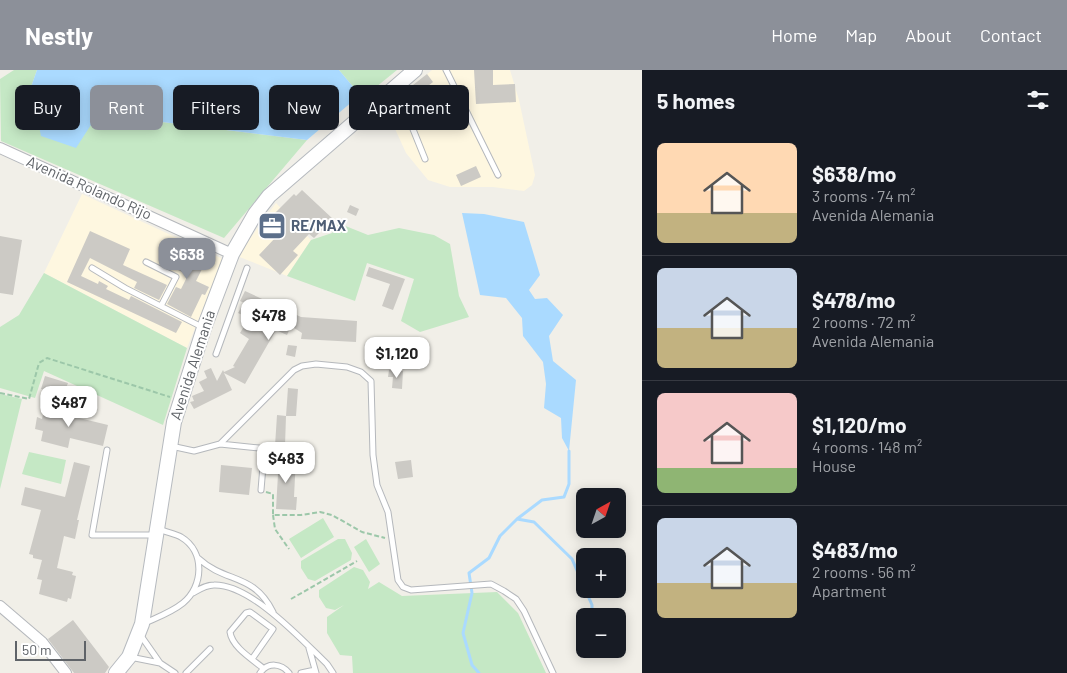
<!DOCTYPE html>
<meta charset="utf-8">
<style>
body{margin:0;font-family:Barlow,sans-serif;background:#20242c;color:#f1f3f6;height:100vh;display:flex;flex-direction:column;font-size:19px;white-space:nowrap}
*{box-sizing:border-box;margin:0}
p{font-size:16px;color:#9ea1a6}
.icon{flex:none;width:28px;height:28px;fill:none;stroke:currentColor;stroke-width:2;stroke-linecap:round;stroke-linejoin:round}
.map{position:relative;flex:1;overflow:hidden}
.sheet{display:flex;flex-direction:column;background:#171b24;width:425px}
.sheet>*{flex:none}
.top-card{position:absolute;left:15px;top:15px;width:475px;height:45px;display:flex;gap:10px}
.needle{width:32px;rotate:40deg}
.tools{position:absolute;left:576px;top:418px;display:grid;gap:10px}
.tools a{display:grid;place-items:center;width:50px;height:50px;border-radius:8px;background:#171b24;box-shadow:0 2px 12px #0003;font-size:25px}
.scale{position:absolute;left:15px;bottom:12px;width:71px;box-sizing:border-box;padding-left:5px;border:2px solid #5f6368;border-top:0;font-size:14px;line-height:18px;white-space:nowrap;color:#5f6368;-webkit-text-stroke:4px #fff;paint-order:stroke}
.price{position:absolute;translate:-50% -42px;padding:0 11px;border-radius:10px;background:#fff;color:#222;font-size:16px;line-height:32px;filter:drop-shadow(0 1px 2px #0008)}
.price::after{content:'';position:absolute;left:50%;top:30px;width:15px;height:11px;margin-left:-8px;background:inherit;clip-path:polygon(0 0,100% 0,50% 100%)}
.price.on{background:#8c9099;color:#fff}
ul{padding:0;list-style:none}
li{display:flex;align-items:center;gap:15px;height:125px;padding:0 15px}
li+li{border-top:1px solid #363941}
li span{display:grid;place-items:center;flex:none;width:140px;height:100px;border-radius:8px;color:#555}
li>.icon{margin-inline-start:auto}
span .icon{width:60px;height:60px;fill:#fffc;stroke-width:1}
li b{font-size:21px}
h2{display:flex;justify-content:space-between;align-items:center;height:60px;padding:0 15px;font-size:21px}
.chip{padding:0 18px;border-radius:8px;background:#171b24;box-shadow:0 2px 12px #0003;font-size:18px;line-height:45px}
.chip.on{background:#8c9099;color:#fff}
header{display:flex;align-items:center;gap:30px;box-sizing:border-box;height:70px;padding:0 25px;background:#8c9099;color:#fff}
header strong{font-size:24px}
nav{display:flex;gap:28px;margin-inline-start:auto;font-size:18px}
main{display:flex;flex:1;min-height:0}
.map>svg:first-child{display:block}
.commercial{fill:#fef7e0}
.green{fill:#c5e8c5}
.water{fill:#aadaff}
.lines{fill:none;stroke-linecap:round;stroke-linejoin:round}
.stream{stroke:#aadaff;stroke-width:3}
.building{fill:#cccac5}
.lane-casing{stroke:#b5b8bc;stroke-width:7}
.street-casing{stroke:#b5b8bc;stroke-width:12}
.secondary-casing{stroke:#b6babf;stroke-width:16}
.path{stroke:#9cc7a9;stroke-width:2;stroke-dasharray:5 2.5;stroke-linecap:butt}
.lane{stroke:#fff;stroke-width:5}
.street{stroke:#fff;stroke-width:10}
.secondary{stroke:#fff;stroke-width:14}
.labels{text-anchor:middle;stroke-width:4;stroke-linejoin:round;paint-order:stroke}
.street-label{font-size:15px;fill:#5f6368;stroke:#fff}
.service-label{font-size:15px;font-weight:bold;fill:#4e5e75;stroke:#fff;text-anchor:start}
</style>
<header>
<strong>Nestly</strong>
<nav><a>Home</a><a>Map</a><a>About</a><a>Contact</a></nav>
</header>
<main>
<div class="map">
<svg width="642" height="603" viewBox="0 0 642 603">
<rect width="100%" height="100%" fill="#f1efe8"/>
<path class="commercial" d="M432,0H510L519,30L535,105L532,115L524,121L493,117H450L428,110L406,83L386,39Z
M82,124L223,189L187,278L44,203Z
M276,133L311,170L287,206L237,186Z"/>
<path class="green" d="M14,0H37L31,17L98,44L307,70L224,168L1,71L0,9Z
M339,0H397L365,26L360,25Z
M338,153L368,165L399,158L434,165L450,174L459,226L469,247L420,262L401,251L414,209L367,193L355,231L287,206L311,170L332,163Z
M44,203L187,278L163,355L44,301L35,328L0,318V257L19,245Z
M0,324L22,329L0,419Z
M29,382L66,390L61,414L22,404Z
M323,448L334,467L301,488L289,469Z
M338,469H345L352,483L351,490L315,511L308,509L301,498V491Z
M366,469L380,494L369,502L354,477Z
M354,497L363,500L370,512L368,519L379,512L402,526L497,522L518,543L546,603H353L352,586L340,585L327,563V547L344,535L335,540L326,538L319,527V520Z"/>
<path class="water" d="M37,0H339L360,25L307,70L98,44L76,78L41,66L31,17Z
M462,143L484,144L524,152L540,205L529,220L535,229L547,228L563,245L549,266L553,291L576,310L569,381L562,368L561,348L544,338L546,314L543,292L523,266L522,248L506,228L480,225Z"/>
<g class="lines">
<path class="stream" d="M517,449L534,452L572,489L592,535V546
M479,603L472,595L463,563L472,523L469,503L489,488L500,466L517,449L542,430L564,427L569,414V381"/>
</g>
<path class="building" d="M474,0H493V15L515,14L516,32L476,34Z
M427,4L433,12L419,23L413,15Z
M476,96L481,107L461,116L456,105Z
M302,120L333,149L314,168L309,164L293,181L298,185L280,205L259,185L276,167L263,155L294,124L296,126Z
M350,135L359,139L356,146L347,142Z
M90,161L130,179L123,195L167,215L159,230L134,218L137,212L90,188L81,206L98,214L99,211L108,216L106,219L129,230L131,226L182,252L176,263L67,212Z
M0,166L22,170L13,225L0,223Z
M173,175L206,191L196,211L209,217L205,225L202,224L191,247L167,234L176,217L181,219L188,205L164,193Z
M369,197L405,209L393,240L382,236L390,214L366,206Z
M245,221L301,247L357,251L356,272L301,269L302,263L291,256L287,265L276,260L245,314L224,303L232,320L194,339L190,332L194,331L192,326L204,321L199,312L207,308L204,301L211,298L217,311L223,300L224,302L235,297L233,296L249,269L240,263L249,248L238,243L244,233L240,231Z
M398,272L401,281L376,288L374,279Z
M288,275L297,276L295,287L286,285Z
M389,300L403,301L402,319L392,318L393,307H388Z
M45,306L68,313L63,326L41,319Z
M288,318L298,319L296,346H286Z
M55,337L76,342L75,347L108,355L103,376L70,368L68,378L41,371L43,361L35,359L37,347L42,349L44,340L53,342Z
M277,345L286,346L285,376H275Z
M279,387H296L294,427H297L296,440L276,439Z
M411,390L413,407L398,409L395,392Z
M74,392L90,396L77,450H79L75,469L64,466L57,498L73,502L72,505L76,506L71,529L68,528L67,532L39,524L42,510L37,509L42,490L33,488V485L29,484L41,440L21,435L25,417L65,427Z
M221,395L252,398L249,425L219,422Z
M73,550L109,597L105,603H74L48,569Z"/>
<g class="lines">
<defs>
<path id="lane" d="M446,0L498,105
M396,17L425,89
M146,192L176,207L161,236
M92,198L125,218L204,258
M216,284L247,198
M220,374L259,378L264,384L261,420
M171,376L194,381L220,374L294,300L302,296L316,294L347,297L361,302L371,311L373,385L377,415L388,442L398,510L403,517L411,520L491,514L504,521L516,529L524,541L553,603
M107,380L92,465H156
M198,488C226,514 253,502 273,542
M193,523C200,519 206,515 214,515C251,514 302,570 327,594L333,603
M145,553C158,547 172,542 183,533C203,517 206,482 181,467C175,464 166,462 159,459
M309,578L316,603
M130,587L160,593L139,563
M252,589L273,559L250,542L246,543L230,562C232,577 252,589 263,598
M160,593L175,603
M186,603L210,579
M260,603C268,592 281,593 289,603
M301,603L315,600"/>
<path id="street" d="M0,78L232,184
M0,536L42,572L66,603"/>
<path id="secondary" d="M116,603L129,587L142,554L174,352L204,258L232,184L255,144L269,126L415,0"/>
</defs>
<use href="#lane" class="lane-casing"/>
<use href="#street" class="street-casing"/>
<use href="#secondary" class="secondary-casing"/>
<path class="path" d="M0,323L29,329L39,293L47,288L170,327
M266,422L273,424V445H301L320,442L332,445L362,462L385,468
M273,445L275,459L289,479
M291,529L357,491"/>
<use href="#lane" class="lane"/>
<use href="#street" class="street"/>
<use href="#secondary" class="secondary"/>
</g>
<defs>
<symbol id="office-square" viewBox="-11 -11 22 22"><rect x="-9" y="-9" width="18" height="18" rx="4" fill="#5c6f8a" stroke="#fff"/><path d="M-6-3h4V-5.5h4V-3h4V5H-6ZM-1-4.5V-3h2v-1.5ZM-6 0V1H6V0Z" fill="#fff"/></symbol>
</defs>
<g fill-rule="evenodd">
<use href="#office-square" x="256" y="140" width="32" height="32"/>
</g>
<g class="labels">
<g class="street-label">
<text transform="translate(89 118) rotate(24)" y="5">Avenida Rolando Rijo</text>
<text transform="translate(193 295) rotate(-72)" y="5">Avenida Alemania</text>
</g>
<g class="service-label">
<text x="291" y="161">RE/MAX</text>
</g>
</g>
</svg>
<div class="tools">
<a><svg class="needle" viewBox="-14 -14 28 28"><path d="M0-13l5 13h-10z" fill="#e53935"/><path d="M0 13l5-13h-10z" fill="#9ea1a6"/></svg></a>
<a>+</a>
<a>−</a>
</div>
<div class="scale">50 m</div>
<b class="price on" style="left:187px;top:210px">$638</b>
<b class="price" style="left:269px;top:271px">$478</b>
<b class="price" style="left:397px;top:309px">$1,120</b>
<b class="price" style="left:69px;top:358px">$487</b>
<b class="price" style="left:286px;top:414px">$483</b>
<div class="top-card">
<a class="chip">Buy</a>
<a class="chip on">Rent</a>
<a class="chip">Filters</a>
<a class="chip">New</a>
<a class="chip">Apartment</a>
</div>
</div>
<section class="sheet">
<h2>5 homes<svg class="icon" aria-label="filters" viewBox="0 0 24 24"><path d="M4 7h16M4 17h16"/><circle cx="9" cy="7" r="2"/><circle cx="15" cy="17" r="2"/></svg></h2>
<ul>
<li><span style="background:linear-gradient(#ffd9b3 70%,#c2b280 0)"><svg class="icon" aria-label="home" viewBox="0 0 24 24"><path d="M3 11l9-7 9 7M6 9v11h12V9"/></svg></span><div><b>$638/mo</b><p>3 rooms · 74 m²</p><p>Avenida Alemania</p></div></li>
<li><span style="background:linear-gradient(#c9d6e8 60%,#c2b280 0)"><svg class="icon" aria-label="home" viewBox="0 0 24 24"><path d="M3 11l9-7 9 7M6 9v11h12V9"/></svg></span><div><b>$478/mo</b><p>2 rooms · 72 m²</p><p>Avenida Alemania</p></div></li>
<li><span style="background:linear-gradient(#f6c9c9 75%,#8fb573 0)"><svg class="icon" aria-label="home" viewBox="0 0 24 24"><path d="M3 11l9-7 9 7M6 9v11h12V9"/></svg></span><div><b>$1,120/mo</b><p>4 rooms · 148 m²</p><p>House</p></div></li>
<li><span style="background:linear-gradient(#c9d6e8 65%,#c2b280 0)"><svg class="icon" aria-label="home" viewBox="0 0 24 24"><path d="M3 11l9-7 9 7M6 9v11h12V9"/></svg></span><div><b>$483/mo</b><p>2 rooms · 56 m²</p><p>Apartment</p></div></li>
</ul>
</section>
</main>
